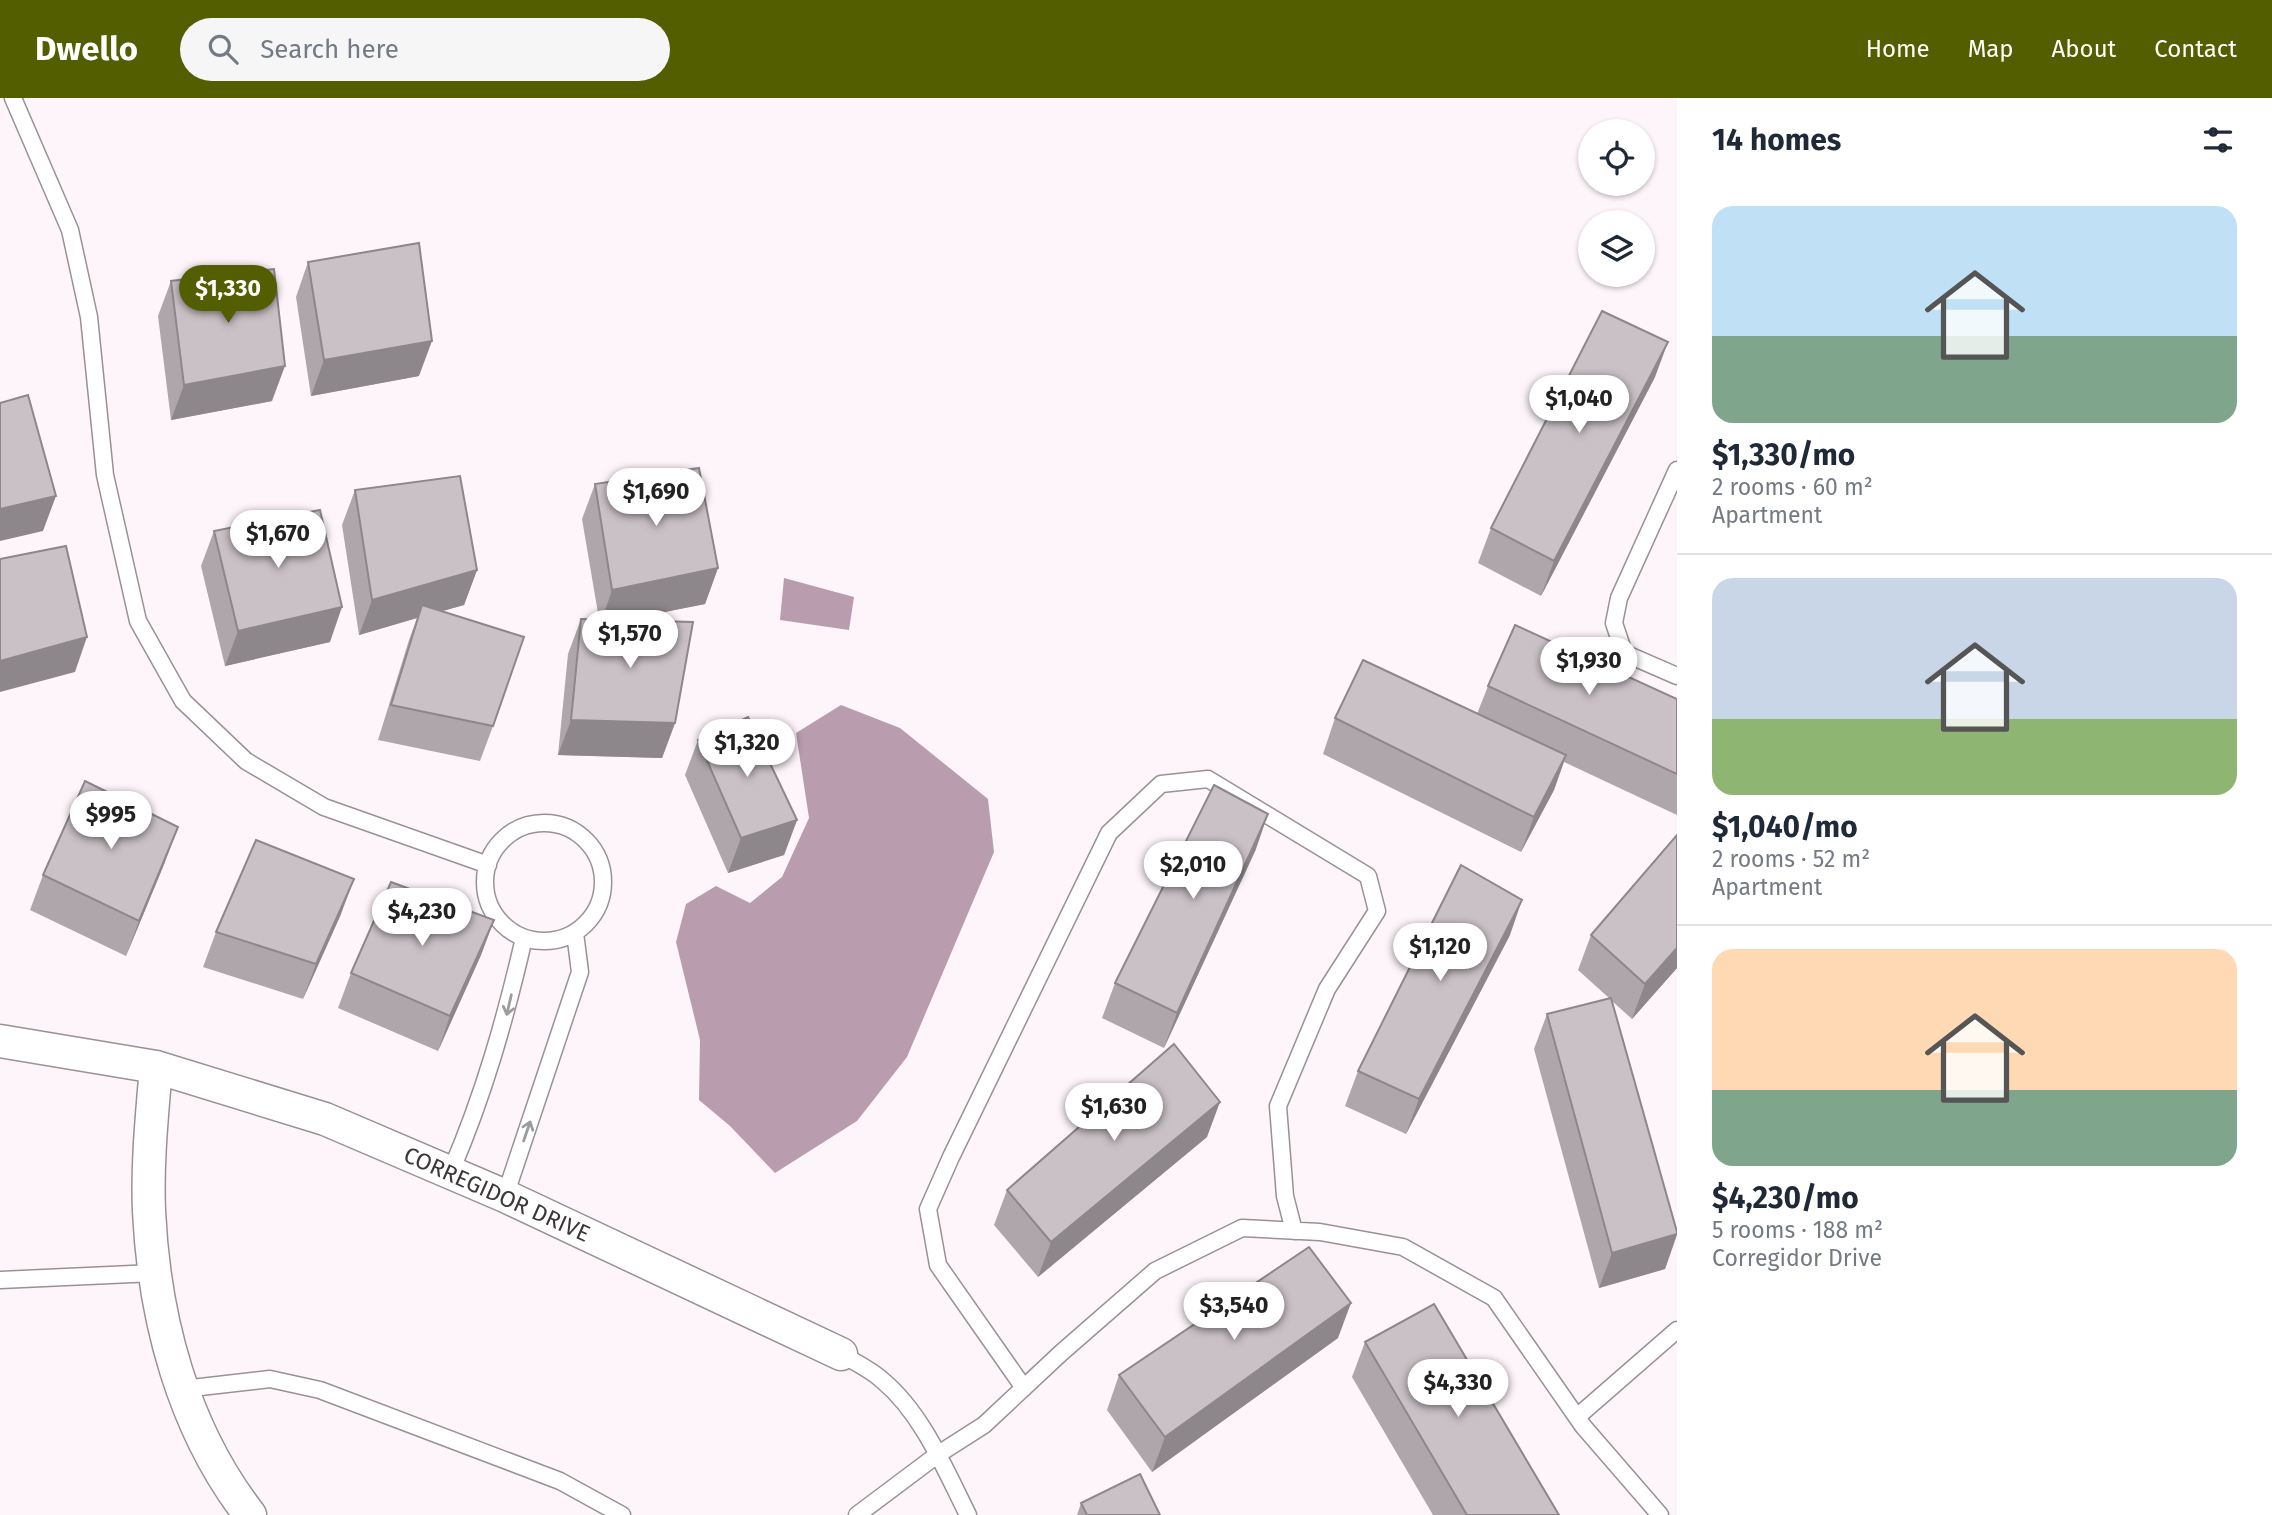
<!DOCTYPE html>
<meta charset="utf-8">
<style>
body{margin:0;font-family:"Fira Sans",sans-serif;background:#f6f6f7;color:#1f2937;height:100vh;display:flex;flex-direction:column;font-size:26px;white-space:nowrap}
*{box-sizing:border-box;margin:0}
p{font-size:23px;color:#747a83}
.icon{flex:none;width:38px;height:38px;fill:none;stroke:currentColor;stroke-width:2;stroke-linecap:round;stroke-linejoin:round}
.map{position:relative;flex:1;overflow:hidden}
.sheet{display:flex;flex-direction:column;background:#fff;width:595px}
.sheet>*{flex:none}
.fabs{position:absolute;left:1578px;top:21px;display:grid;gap:14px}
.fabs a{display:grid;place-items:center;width:77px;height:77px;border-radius:50%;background:#fff;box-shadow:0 2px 5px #0004;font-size:35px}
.price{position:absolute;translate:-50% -60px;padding:0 16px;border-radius:24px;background:#fff;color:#222;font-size:23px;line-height:46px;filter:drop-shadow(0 2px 4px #0008)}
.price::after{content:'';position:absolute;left:50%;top:42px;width:21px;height:16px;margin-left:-10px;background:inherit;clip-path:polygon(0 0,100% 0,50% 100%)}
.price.current{background:#525e00;color:#fff}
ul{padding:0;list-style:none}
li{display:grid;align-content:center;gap:14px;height:371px;padding:0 35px}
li+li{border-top:2px solid #e0e1e3}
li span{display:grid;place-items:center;height:217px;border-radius:21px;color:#555}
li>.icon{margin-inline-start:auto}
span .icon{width:126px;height:126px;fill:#fffc;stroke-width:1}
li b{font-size:30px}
h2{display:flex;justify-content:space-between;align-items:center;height:84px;padding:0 35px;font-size:30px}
header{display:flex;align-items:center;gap:42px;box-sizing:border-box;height:98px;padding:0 35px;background:#525e00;color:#fff}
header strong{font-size:33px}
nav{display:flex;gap:38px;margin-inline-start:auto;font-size:24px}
.search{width:490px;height:63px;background:#f6f6f7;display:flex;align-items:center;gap:18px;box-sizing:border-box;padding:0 24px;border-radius:38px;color:#747a83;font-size:26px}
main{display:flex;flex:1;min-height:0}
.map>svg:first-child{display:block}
.water{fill:#b99cae}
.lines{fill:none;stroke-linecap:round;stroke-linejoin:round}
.lane-casing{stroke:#9a9196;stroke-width:19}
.street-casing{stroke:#9a9196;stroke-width:35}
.lane{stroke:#fff;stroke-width:16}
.street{stroke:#fff;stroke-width:32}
.wall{fill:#aea6aa}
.shaded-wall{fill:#8d878b}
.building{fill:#cac1c6;stroke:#8d878b;stroke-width:2}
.oneway{stroke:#9d9b9c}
.labels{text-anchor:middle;stroke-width:5;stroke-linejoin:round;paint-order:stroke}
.street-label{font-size:23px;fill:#3b373a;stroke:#fff}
</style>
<header>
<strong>Dwello</strong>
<div class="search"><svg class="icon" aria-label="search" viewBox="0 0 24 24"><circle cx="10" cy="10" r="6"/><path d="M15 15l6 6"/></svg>Search here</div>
<nav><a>Home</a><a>Map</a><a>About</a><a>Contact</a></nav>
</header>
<main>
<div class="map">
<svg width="1677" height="1417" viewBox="0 0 1677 1417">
<rect width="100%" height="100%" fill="#fef5fa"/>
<path class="water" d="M784,480L854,499L849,532L780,522Z
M841,607L900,630L988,701L994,754L907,959L857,1023L775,1075L730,1028L699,1002L700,942L676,844L686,806L716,788L750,805L782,779L809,720L796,635Z"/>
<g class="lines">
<defs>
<path id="lane" d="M13,0L70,132L89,219L105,377L138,523L183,603L246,663L324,709L488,767
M1677,372L1619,500L1614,525L1624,555L1677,578
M485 784a59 59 0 1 1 118 0a59 59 0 1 1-118 0Z
M451,1073C484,996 505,922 524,840
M505,1098L580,874L575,835
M0,1182L154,1175
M841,1256C854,1264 870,1271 882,1282C922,1315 945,1371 968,1417
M1024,1290L938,1167L928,1111L951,1059L1109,735L1161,686L1208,681L1368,778L1377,813L1327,891L1278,1008L1285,1098L1294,1133
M183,1291L270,1281L320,1292L560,1383L622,1417
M1577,1319L1677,1232
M857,1417L937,1357L984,1327L1061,1255L1155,1173L1242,1130L1320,1134L1403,1149L1494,1200L1583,1328L1660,1417"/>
<path id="street" d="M0,943L156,969L325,1021L505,1098L841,1256
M156,969C152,1017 147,1065 149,1113C154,1220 183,1331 250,1417"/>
</defs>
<use href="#lane" class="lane-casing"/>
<use href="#street" class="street-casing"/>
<use href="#lane" class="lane"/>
<use href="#street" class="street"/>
</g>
<path class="wall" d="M308,164L419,278L311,298L296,199Z
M171,183L272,303L171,322L158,218Z
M1655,279L1541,498L1478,465L1491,430Z
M595,386L718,470L705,506L623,522L675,625L662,660L558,657L568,556L581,521H599L582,421Z
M355,392L477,472L464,507L442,513L493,628L480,663L378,642L409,542L417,520L359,537L342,427Z
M214,433L330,544L225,568L201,468Z
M1488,588L1677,601V717L1564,664L1554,692L1521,754L1323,656L1335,620L1477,616Z
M698,642L797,722L784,757L728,775L685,677Z
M1677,737V870L1632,921L1612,903L1677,1134V1137L1665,1171L1599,1190L1534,951L1547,916L1609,900L1578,872L1591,837Z
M1256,751L1164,950L1102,920L1115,885Z
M165,764L126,858L30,812L43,777Z
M341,816L303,901L203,869L216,834Z
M494,822L481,857L438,953L338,910L351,875Z
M1510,837L1406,1036L1345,1008L1358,973Z
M1207,1039L1038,1179L994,1127L1007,1092Z
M1338,1240L1152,1374L1107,1312L1119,1277Z
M1365,1244L1559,1417H1433L1352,1279Z
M1081,1405L1160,1417H1077Z"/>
<path class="shaded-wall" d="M432,243L419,278L311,298L324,262Z
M1668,244L1655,279L1541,498L1554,463Z
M285,268L272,303L171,322L184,287Z
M56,398L43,433L0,443V411Z
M718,470L705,506L600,527L612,492Z
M477,472L464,507L418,520L422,507L417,520L359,537L372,502Z
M342,509L330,544L225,568L238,533Z
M87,539L75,574L0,594V563Z
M571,622L675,625L662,660L558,657Z
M1566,657L1554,692L1521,754L1534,719Z
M1268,716L1256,751L1164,950L1177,915Z
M797,722L784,757L728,775L741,740Z
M178,729L165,764L126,858L139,823Z
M354,781L341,816L303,901L316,866Z
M1522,802L1510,837L1406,1036L1419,1001Z
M494,822L481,857L438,953L450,918Z
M1677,850V870L1632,921L1645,886Z
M1220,1004L1207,1039L1038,1179L1051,1144Z
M1677,1136L1665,1171L1599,1190L1612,1155Z
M1351,1205L1338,1240L1152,1374L1165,1339Z"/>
<path class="building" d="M419,145L432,243L324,262L308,164Z
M274,171L285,268L184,287L171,183Z
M1602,213L1668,244L1554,463L1491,430Z
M28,297L56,398L0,411V305Z
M699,370L718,470L612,492L595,386Z
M460,378L477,472L372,502L355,392Z
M320,412L342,509L238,533L214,433Z
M66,448L87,539L0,563V461Z
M422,507L524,539L493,628L391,607Z
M581,521L693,524L675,625L571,622Z
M1515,527L1677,601V676L1488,588Z
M1363,562L1566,657L1534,719L1335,620Z
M748,619L797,722L741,740L698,642Z
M85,683L178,729L139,823L43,777Z
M1214,687L1268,716L1177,915L1115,885Z
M1677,737V850L1645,886L1591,837Z
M256,742L354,781L316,866L216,834Z
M1461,767L1522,802L1419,1001L1358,973Z
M391,784L494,822L450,918L351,875Z
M1611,900L1677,1134V1136L1612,1155L1547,916Z
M1174,946L1220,1004L1051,1144L1007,1092Z
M1309,1149L1351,1205L1165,1339L1119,1277Z
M1434,1206L1559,1417H1467L1365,1244Z
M1140,1376L1160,1417H1087L1081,1405Z"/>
<defs><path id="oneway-shaft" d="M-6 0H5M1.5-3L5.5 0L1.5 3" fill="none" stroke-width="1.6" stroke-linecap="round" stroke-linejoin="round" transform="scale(1.75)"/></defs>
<g class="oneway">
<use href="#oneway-shaft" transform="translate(509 907) rotate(103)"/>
<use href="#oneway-shaft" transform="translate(527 1033) rotate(-71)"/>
</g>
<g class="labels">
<g class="street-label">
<text transform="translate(497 1096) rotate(24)" y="8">CORREGIDOR DRIVE</text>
</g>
</g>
</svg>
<div class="fabs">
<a><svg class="icon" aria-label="locate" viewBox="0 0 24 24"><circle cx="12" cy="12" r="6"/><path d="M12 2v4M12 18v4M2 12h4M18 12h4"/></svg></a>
<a><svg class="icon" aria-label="layers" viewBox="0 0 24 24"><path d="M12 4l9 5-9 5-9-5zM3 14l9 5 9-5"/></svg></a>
</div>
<b class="price current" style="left:228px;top:227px">$1,330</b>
<b class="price" style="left:1579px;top:337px">$1,040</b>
<b class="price" style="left:656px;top:430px">$1,690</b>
<b class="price" style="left:278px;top:472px">$1,670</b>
<b class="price" style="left:630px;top:572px">$1,570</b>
<b class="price" style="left:1589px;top:599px">$1,930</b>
<b class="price" style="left:747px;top:681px">$1,320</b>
<b class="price" style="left:111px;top:753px">$995</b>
<b class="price" style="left:1193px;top:803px">$2,010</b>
<b class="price" style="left:422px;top:850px">$4,230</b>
<b class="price" style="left:1440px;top:885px">$1,120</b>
<b class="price" style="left:1114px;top:1045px">$1,630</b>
<b class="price" style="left:1234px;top:1244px">$3,540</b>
<b class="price" style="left:1458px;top:1321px">$4,330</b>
</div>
<section class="sheet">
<h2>14 homes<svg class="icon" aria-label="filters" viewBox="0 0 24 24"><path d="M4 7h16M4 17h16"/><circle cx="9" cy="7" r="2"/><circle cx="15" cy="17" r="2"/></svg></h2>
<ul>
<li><span style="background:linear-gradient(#bfe0f5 60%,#7fa58c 0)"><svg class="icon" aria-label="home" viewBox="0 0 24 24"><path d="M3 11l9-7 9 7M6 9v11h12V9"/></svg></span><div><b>$1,330/mo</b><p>2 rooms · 60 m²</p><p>Apartment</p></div></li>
<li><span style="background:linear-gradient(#c9d6e8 65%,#8fb573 0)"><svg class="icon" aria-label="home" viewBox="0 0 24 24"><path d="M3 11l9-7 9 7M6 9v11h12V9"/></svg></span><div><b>$1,040/mo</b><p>2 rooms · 52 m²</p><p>Apartment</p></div></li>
<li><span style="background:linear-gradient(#ffd9b3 65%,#7fa58c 0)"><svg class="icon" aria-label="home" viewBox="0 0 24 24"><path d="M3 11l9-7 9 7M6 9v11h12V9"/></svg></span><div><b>$4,230/mo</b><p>5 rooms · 188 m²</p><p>Corregidor Drive</p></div></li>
</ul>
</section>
</main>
